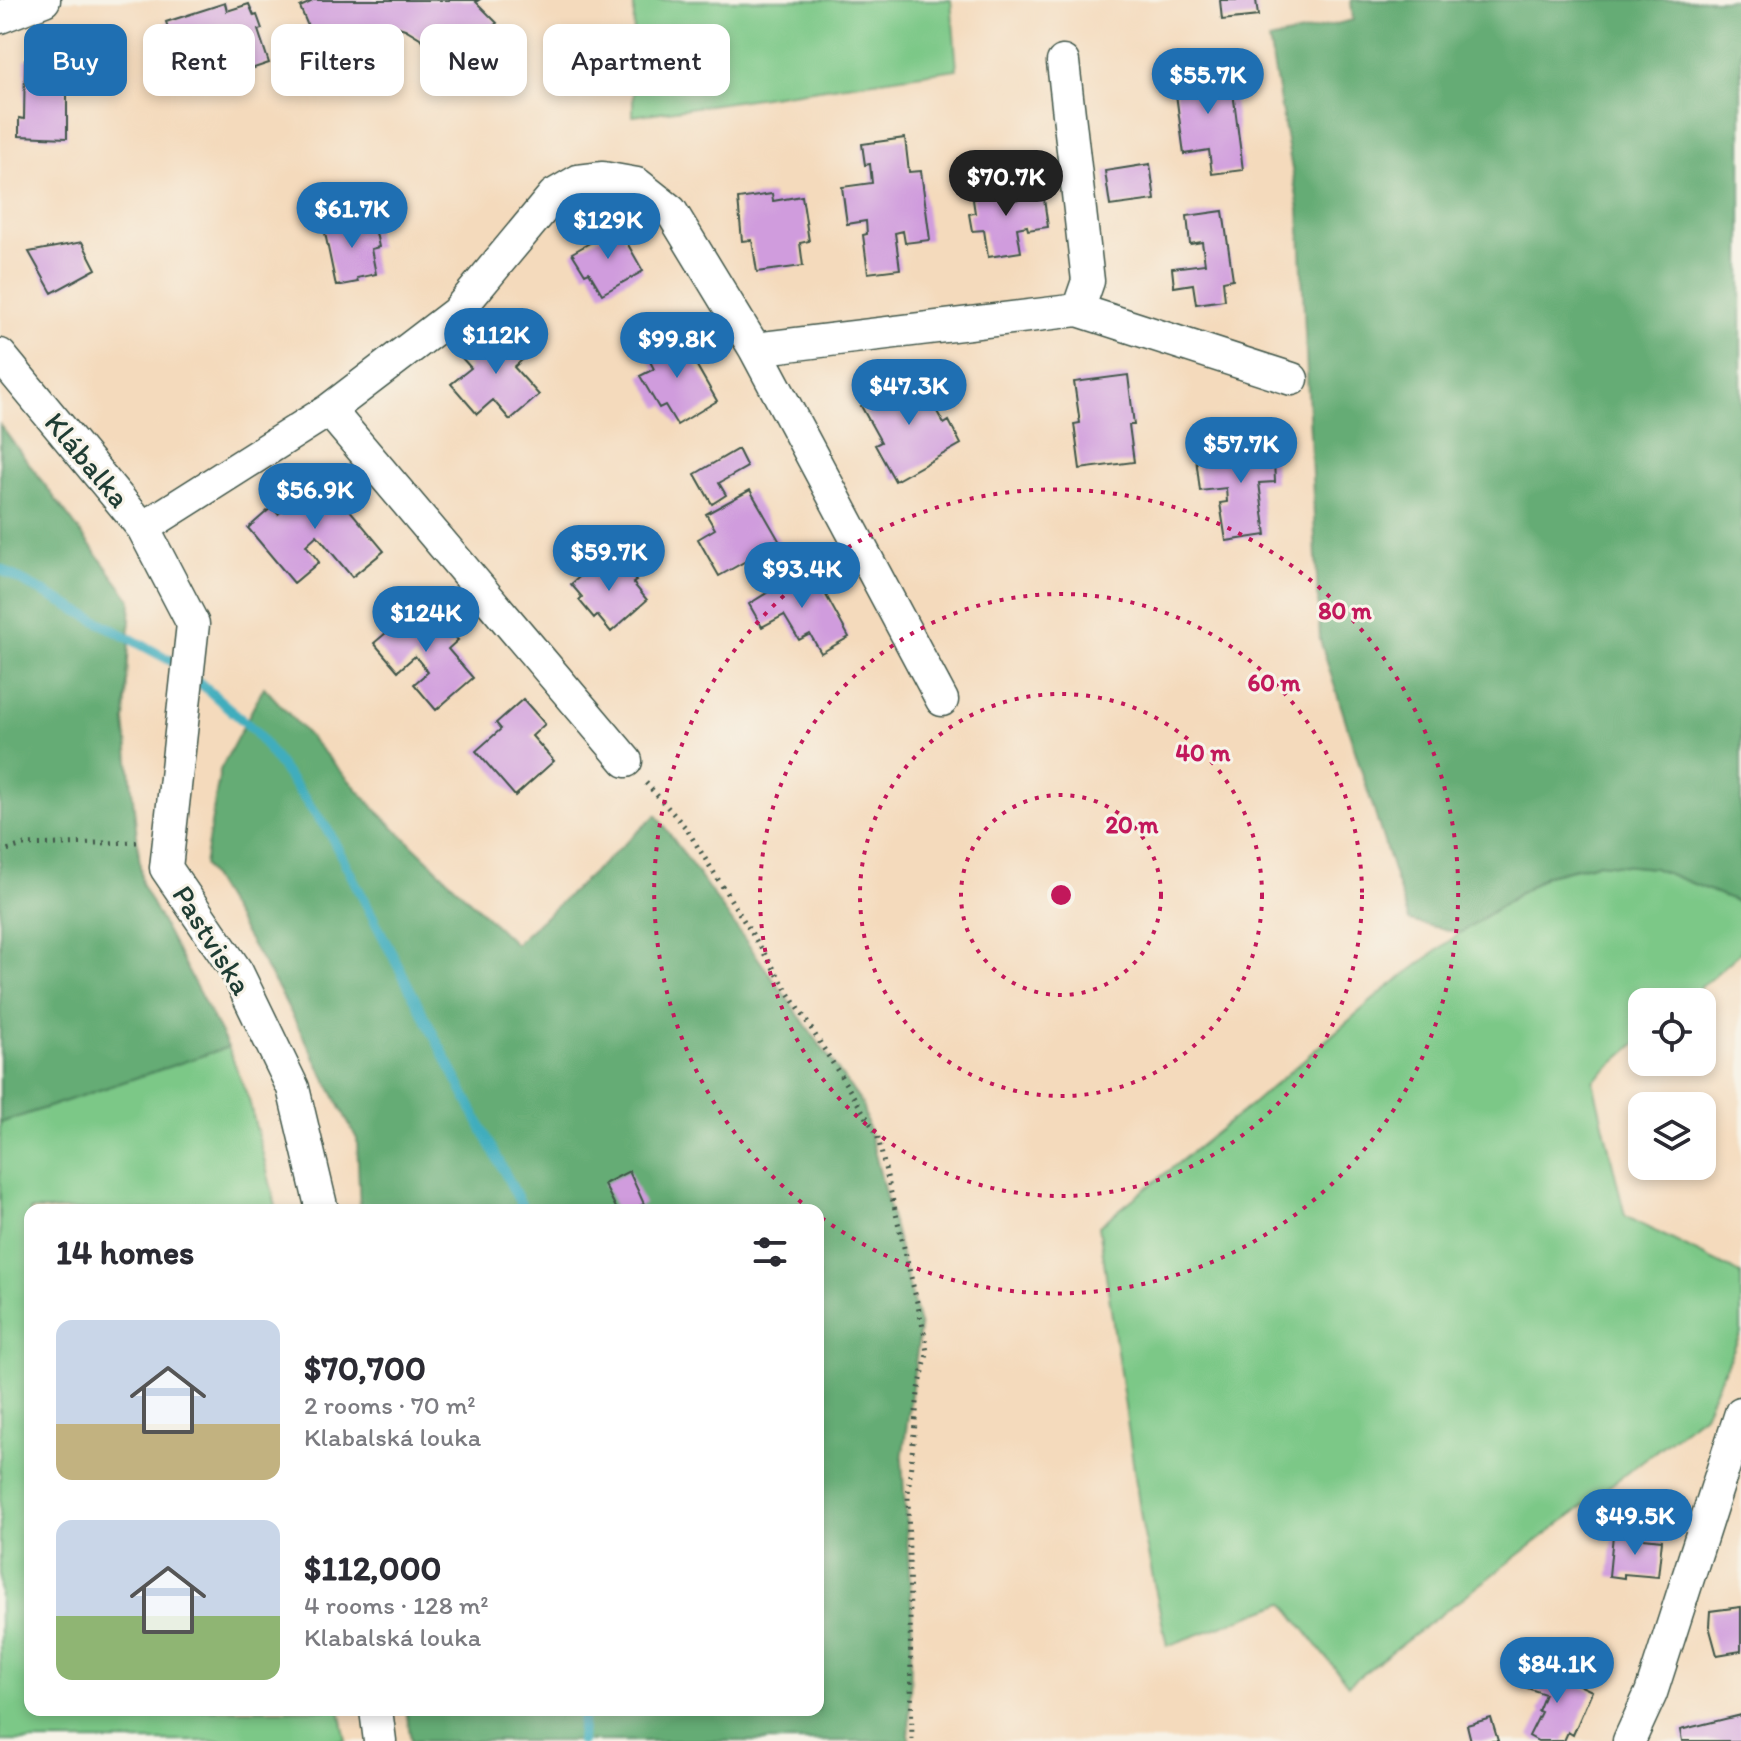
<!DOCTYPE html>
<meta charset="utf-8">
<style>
body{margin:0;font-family:Itim,sans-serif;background:#f2f2f3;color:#2b2b33;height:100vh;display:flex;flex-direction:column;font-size:30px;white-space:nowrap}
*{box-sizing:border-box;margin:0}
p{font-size:26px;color:#7c7c81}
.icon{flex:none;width:44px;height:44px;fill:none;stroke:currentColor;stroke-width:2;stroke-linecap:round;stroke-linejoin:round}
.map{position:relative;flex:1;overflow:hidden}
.side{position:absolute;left:24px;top:1204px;width:800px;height:512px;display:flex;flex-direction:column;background:#fff;border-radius:16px;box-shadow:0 4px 12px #0003}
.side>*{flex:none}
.guide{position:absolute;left:24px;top:24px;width:800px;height:72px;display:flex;gap:16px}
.controls{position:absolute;left:1628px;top:988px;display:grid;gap:16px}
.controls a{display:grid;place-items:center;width:88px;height:88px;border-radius:16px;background:#fff;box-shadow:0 4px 12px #0003;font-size:40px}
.price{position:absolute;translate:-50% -68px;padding:0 18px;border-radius:28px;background:#1f6fb2;color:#fff;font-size:26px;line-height:52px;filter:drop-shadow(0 2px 4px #0008)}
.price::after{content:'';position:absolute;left:50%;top:48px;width:24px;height:18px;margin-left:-12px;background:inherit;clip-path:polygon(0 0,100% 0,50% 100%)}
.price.active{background:#222;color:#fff}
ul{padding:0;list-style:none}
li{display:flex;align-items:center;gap:24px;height:200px;padding:0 32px}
li span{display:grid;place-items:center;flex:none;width:224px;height:160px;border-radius:16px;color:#555}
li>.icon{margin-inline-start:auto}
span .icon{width:96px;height:96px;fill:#fffc;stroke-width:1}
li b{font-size:34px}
h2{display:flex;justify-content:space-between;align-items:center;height:96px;padding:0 32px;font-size:34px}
.tag{padding:0 28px;border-radius:16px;background:#fff;box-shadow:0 4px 12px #0003;font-size:28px;line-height:72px}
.tag.active{background:#1f6fb2;color:#fff}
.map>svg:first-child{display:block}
.green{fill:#7cc887;stroke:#4e825e;stroke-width:2}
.forest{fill:#65ac74;stroke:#427454;stroke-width:2}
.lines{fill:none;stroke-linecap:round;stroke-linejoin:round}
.stream{stroke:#3fadbd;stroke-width:10}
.building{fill:#d09cdd}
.street-casing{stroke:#3f5548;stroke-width:35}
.path{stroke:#3f5548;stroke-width:5;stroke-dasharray:2 6;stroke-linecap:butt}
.street{stroke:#fff;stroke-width:32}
.ring{fill:none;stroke:#c2185b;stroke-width:4;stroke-dasharray:4 8}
.labels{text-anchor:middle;stroke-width:6;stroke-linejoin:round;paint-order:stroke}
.street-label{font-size:30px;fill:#1f3d34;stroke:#f7f3e8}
.centre{fill:#c2185b;stroke:#f7f3e8;stroke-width:4}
.ring-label{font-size:24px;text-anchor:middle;font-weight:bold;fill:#c2185b;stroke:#f7f3e8;stroke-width:6;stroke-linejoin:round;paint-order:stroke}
</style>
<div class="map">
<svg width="1741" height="1741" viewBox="0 0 1741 1741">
<rect width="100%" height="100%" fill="#f7f3e8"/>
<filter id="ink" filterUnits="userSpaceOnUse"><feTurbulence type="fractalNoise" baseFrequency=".0125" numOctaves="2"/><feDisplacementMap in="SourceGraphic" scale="16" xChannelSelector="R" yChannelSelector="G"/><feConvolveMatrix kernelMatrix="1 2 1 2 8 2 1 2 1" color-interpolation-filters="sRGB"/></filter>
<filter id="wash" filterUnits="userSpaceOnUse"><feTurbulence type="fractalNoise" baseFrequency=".006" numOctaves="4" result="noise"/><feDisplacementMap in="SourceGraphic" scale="32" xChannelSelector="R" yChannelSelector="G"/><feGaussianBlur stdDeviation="1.8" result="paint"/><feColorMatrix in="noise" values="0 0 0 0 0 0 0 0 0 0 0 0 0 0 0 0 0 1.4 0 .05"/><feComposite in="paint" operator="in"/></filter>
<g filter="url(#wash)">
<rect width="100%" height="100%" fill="#f4dabc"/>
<path class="green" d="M634,0H951L957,69L633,116Z
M1598,863L1654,868L1741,903V952L1684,1002H1642V1038L1593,1081L1625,1216L1741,1274V1333L1704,1414L1348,1685L1284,1603L1167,1646L1142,1525L1099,1226L1251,1105L1382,992L1460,933L1548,875Z
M228,1047L249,1100L277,1210H30V1710H340L346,1741H0V1123Z"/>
<path class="forest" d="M1351,0H1741V903L1654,868L1598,863L1547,875L1460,933L1409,921L1320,640L1299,209L1269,40L1353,20Z
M0,425L131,600L125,721L142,885L228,1047L0,1123Z
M264,687L377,811L515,944L656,815L862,1104L920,1328L902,1460L912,1615L909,1741H411L406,1710H818V1210H360L357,1139L279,990L204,865L220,770Z"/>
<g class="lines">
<path class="stream" d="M0,569L181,666
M193,677L254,730L329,832L524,1210
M581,1741L583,1710"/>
</g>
<g id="blocks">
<path class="building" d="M309,0H479L476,2L497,23L480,37L477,34L466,40L469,46L464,53L448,64L436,69L430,52L420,38L405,29L389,24L367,27L350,35L327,53L310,31L300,7L311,2Z
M1220,0H1256L1258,16L1222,20Z
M225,3L227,11L249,4L254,16L257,15L262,29L258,30L269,63L239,73L228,41L178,57L166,22Z
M25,59L92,60L91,87H67V138L19,136V118L24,119Z
M1203,59L1205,79L1231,76L1243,170L1212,174L1209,150L1184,154L1172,64Z
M905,138L909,172L921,171L930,240L905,243L903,231L895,233L900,269L868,273L863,235L867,234L866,221L847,224L842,187L872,183L870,164L865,165L862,144Z
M1150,164L1155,200L1110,206L1105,171Z
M1012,188L1014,200L1024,198L1023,195L1043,192L1048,227L1028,230L1027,226L1017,228L1021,252L988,257L984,230L972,231L969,214L975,213L972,193Z
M772,194L773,201L802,196L809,241L800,243L803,266L757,272L752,240L742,241L738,199Z
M1223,211L1233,279L1223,281L1225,300L1196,304L1193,284L1174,287L1172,268L1205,264L1202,242L1190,244L1187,216Z
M373,218L379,247L371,249L376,274L357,278L358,282L336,286L324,228Z
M618,227L643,271L602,294L589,272L585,274L572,253Z
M82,242L96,269L52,293L29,252Z
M502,325L528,355L514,367L539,395L510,420L493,400L477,414L451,384L471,368L462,358Z
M678,333L717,401L677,425L665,405L659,408L640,376L654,369L645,352Z
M921,372L935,399L931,401L944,424L949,421L961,444L895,481L875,445L881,442L861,406L882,395L879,390L897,381L899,385Z
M1128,375L1134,425H1129L1134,462L1080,469L1074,424L1080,423L1074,382Z
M1243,435L1273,436L1275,482L1259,483L1266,535L1226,541L1220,503L1227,502L1226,488L1200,491L1196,458L1234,453V459L1243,458Z
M738,449L747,467L719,483L726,495L712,504L695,474Z
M318,472L384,551L352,577L317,535L306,545L319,562L294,583L248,528L272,507L278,514L290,504L286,499Z
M750,490L780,542L719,576L698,539L715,529L706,514Z
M608,553L623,572L626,569L636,581L633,583L647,600L611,632L597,615L594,618L579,600L582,597L571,584Z
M810,566L849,637L821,653L810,634L799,640L784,615L762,627L749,604Z
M424,601L458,640L448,649L473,678L436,710L414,684L428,672L415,656L398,671L374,643Z
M523,699L545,724L532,736L554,761L515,796L476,751L501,729L496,723Z
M629,1171L644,1204L631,1210H617L604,1184Z
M1613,1535L1662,1540L1658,1577L1624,1574V1578L1609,1576Z
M1741,1607V1651L1717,1655L1709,1626L1710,1611Z
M1534,1664L1592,1691L1573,1735L1568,1732L1564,1741H1538L1529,1736L1541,1712L1538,1711L1545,1694L1524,1687Z
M1741,1715V1741H1682L1680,1730Z
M1491,1718L1498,1741H1471L1467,1725Z"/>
</g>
</g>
<g filter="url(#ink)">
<use href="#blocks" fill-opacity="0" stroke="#3f5548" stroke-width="2"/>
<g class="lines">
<defs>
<path id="street" d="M0,17L44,0
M1063,62L1088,281L1078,310
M755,349L1078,310L1292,379
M0,355L143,528L193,624L166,868L237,972L293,1088L322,1210
M329,410L626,761
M143,528L329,410L456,313L554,195L578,181L603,178L637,184L671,211L755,349L942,700
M376,1710L380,1741
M1629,1741L1651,1693L1741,1413"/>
</defs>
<use href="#street" class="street-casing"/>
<path class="path" d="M646,783L686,828L877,1134L925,1336L927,1354L918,1393L908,1494L912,1741
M0,852L23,845L138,842"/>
<use href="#street" class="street"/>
</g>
</g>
<g class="ring">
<circle cx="1061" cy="895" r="100"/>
<circle cx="1061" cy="895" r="201"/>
<circle cx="1061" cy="895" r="301"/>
<path d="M811 1210A402 402 0 1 1 819 1216"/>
</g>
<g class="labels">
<g class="street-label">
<text transform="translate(87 460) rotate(50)" y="10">Klábalka</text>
<text transform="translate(212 940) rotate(58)" y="10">Pastviska</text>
</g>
</g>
<circle cx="1061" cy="895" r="12" class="centre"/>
<g class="ring-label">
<text x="1345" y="619">80 m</text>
<text x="1274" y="691">60 m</text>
<text x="1203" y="761">40 m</text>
<text x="1132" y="833">20 m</text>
</g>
</svg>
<div class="controls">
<a><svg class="icon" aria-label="locate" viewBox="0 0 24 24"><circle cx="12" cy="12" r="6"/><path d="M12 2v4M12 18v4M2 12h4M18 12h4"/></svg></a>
<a><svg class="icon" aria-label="layers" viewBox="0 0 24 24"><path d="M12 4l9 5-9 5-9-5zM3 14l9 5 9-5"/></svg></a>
</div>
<b class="price" style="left:1208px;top:116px">$55.7K</b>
<b class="price active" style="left:1006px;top:218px">$70.7K</b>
<b class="price" style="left:352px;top:250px">$61.7K</b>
<b class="price" style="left:608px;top:261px">$129K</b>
<b class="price" style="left:496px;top:376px">$112K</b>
<b class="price" style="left:677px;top:380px">$99.8K</b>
<b class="price" style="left:909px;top:427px">$47.3K</b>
<b class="price" style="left:1241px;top:485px">$57.7K</b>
<b class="price" style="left:315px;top:531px">$56.9K</b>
<b class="price" style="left:609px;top:593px">$59.7K</b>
<b class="price" style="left:802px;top:610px">$93.4K</b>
<b class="price" style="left:426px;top:654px">$124K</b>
<b class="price" style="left:1635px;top:1557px">$49.5K</b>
<b class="price" style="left:1557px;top:1705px">$84.1K</b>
<div class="guide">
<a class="tag active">Buy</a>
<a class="tag">Rent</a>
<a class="tag">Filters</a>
<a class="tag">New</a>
<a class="tag">Apartment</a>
</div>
<section class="side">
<h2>14 homes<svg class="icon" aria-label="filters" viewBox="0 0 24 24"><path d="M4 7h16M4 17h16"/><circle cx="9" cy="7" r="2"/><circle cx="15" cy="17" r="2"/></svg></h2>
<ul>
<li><span style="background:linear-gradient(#c9d6e8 65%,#c2b280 0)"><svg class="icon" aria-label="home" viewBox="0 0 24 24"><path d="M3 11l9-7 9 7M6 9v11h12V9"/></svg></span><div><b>$70,700</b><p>2 rooms · 70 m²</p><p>Klabalská louka</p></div></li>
<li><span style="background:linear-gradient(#c9d6e8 60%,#8fb573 0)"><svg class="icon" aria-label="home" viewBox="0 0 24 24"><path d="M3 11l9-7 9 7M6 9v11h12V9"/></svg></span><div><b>$112,000</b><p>4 rooms · 128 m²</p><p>Klabalská louka</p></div></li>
</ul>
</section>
</div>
